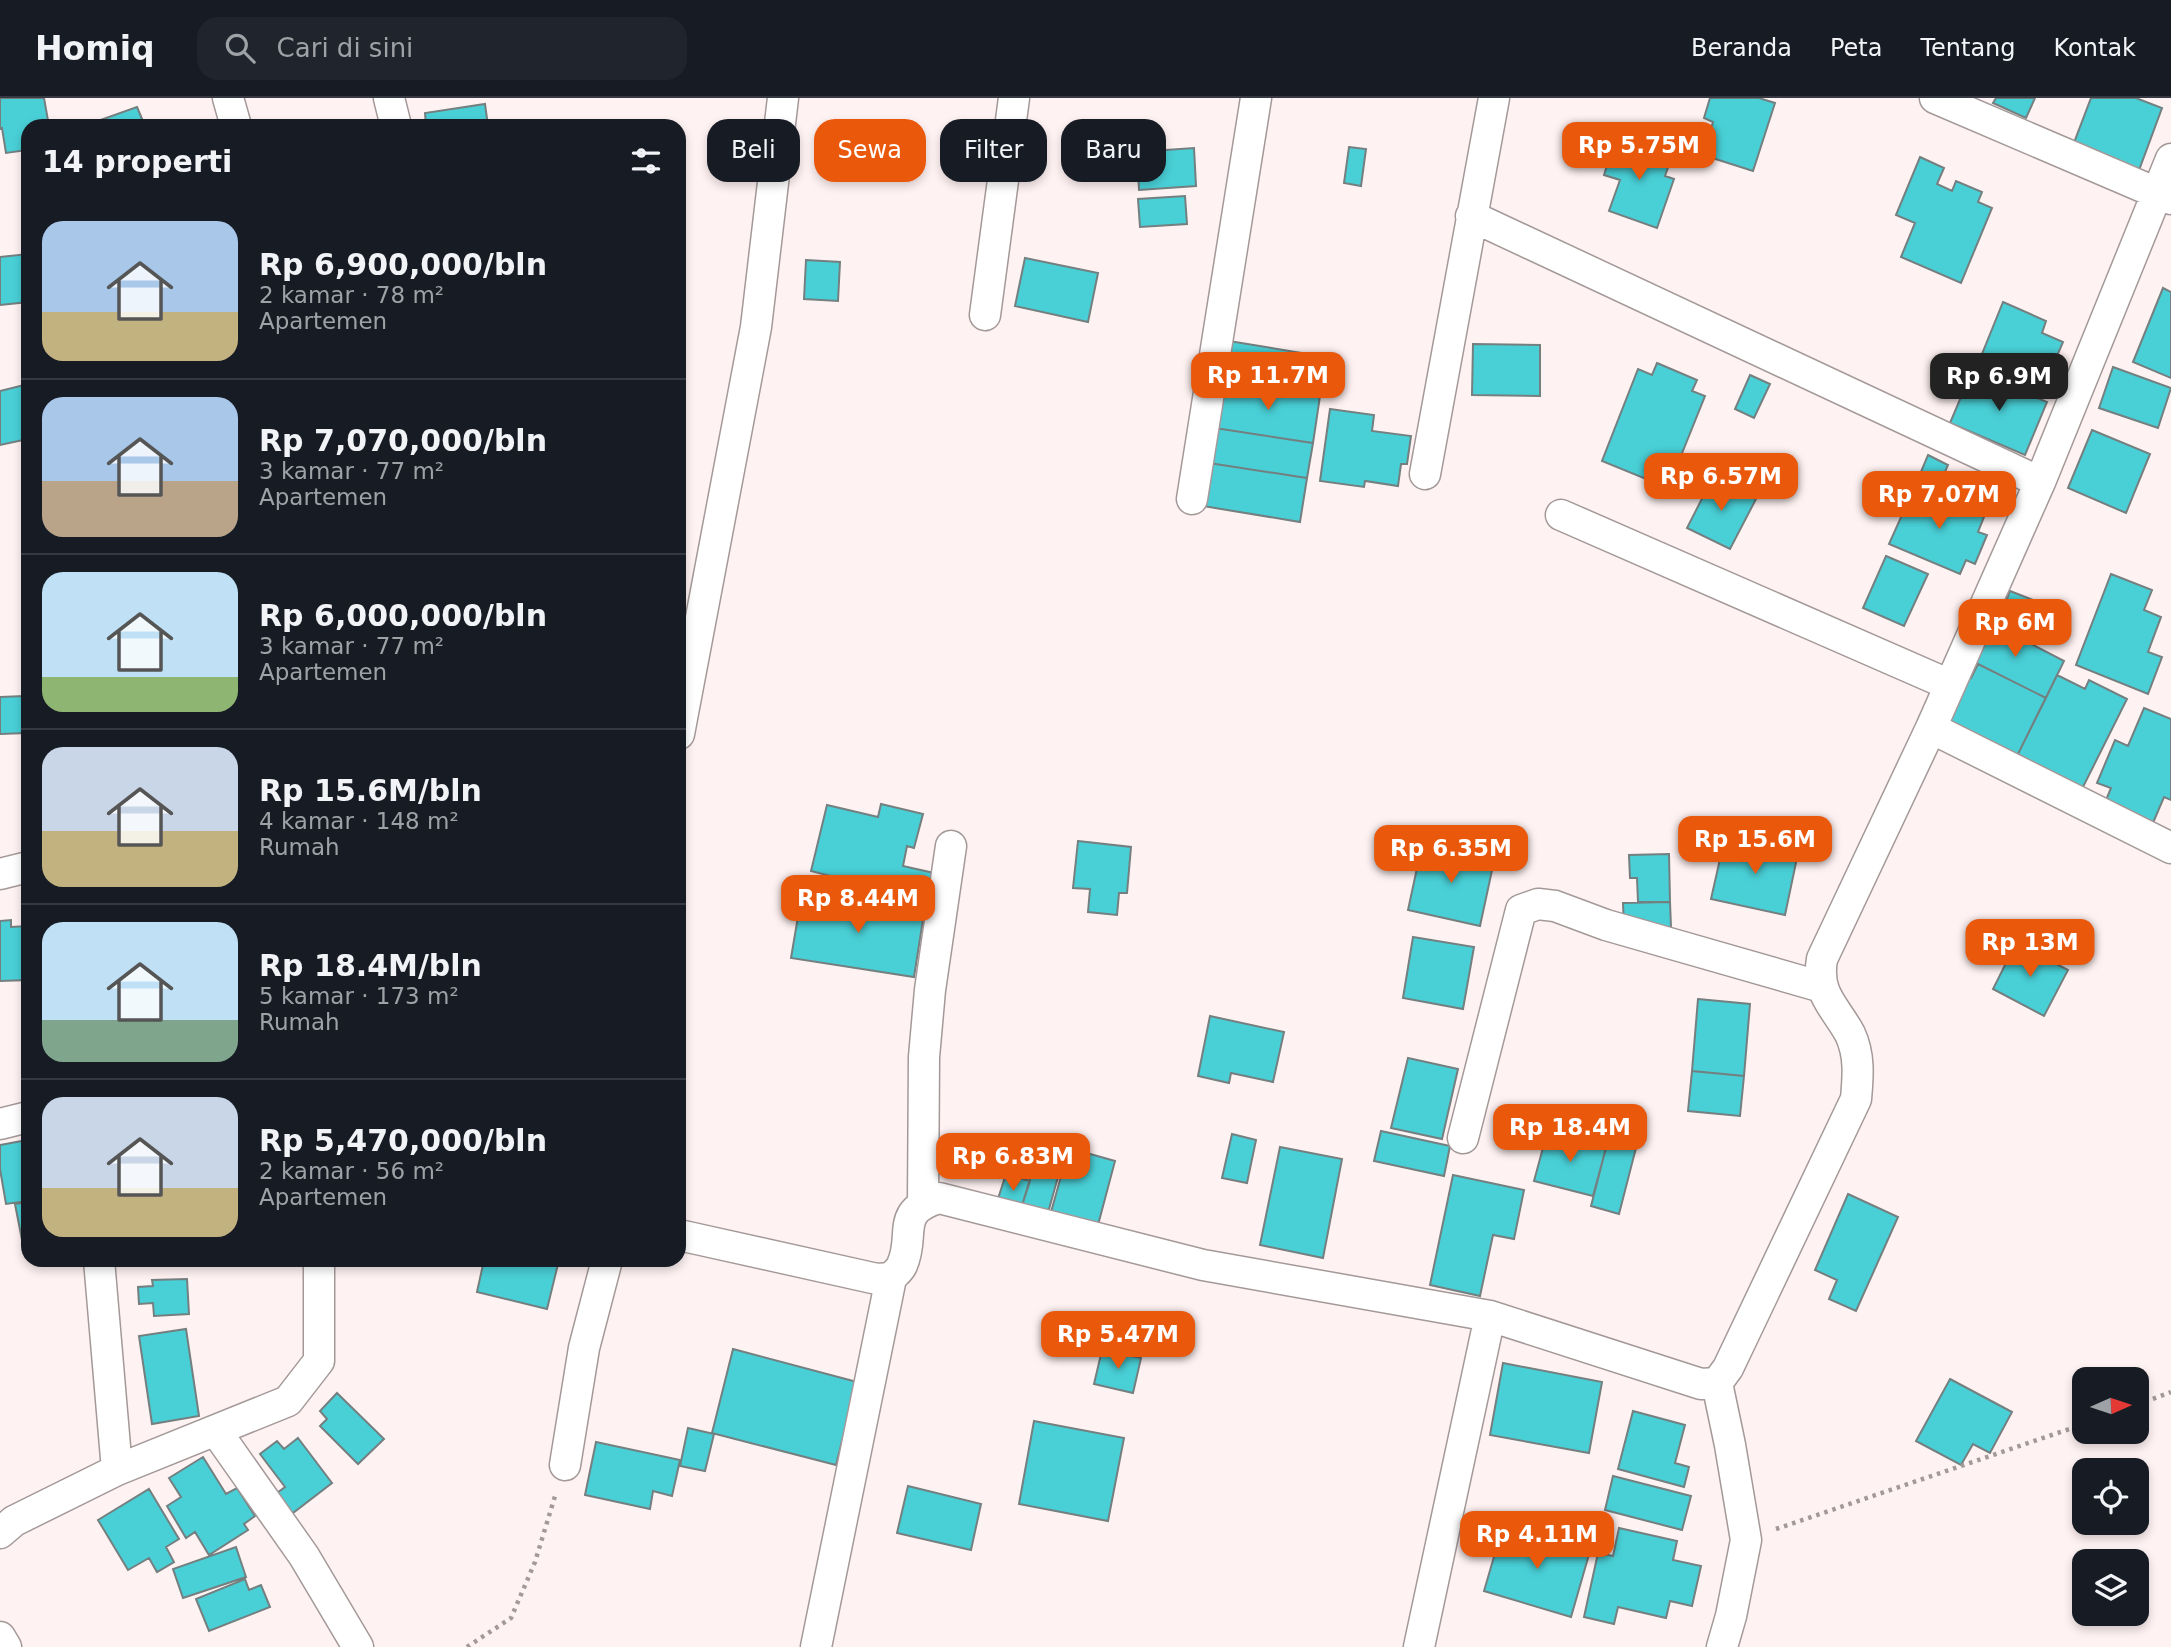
<!DOCTYPE html>
<html lang="id">
<meta charset="utf-8">
<style>
body{margin:0;font-family:"DejaVu Sans",sans-serif;background:#20242c;color:#f1f3f6;height:100vh;display:flex;flex-direction:column;font-size:26px;white-space:nowrap}
*{box-sizing:border-box;margin:0}
p{font-size:23px;color:#9ea1a6}
.icon{flex:none;width:38px;height:38px;fill:none;stroke:currentColor;stroke-width:2;stroke-linecap:round;stroke-linejoin:round}
.map{position:relative;flex:1;overflow:hidden}
.side{position:absolute;left:21px;top:21px;width:665px;height:1148px;display:flex;flex-direction:column;background:#171b24;border-radius:21px;box-shadow:0 4px 10px #0003}
.side>*{flex:none}
.top-card{position:absolute;left:707px;top:21px;width:665px;height:63px;display:flex;gap:14px}
.needle{width:46px;rotate:87deg}
.fabs{position:absolute;left:2072px;top:1269px;display:grid;gap:14px}
.fabs a{display:grid;place-items:center;width:77px;height:77px;border-radius:14px;background:#171b24;box-shadow:0 4px 10px #0003;font-size:35px}
.price{position:absolute;translate:-50% -60px;padding:0 16px;border-radius:14px;background:#ea580c;color:#fff;font-size:23px;line-height:46px;filter:drop-shadow(0 2px 4px #0008)}
.price::after{content:'';position:absolute;left:50%;top:42px;width:21px;height:16px;margin-left:-10px;background:inherit;clip-path:polygon(0 0,100% 0,50% 100%)}
.price.current{background:#222;color:#fff}
ul{padding:0;list-style:none}
li{display:flex;align-items:center;gap:21px;height:175px;padding:0 21px}
li+li{border-top:2px solid #363941}
li span{display:grid;place-items:center;flex:none;width:196px;height:140px;border-radius:21px;color:#555}
li>.icon{margin-inline-start:auto}
span .icon{width:84px;height:84px;fill:#fffc;stroke-width:1}
li b{font-size:30px}
h2{display:flex;justify-content:space-between;align-items:center;height:84px;padding:0 21px;font-size:30px}
.tag{padding:0 24px;border-radius:21px;background:#171b24;box-shadow:0 4px 10px #0003;font-size:24px;line-height:63px}
.tag.current{background:#ea580c;color:#fff}
header{display:flex;align-items:center;gap:42px;box-sizing:border-box;height:98px;padding:0 35px;background:#171b24;border-bottom:2px solid #363941}
header strong{font-size:33px}
nav{display:flex;gap:38px;margin-inline-start:auto;font-size:24px}
.search{width:490px;height:63px;background:#20242c;display:flex;align-items:center;gap:18px;box-sizing:border-box;padding:0 24px;border-radius:21px;color:#9ea1a6;font-size:26px}
.map>svg:first-child{display:block}
.building{fill:#49d0d7;stroke:#747f80;stroke-width:2}
.lines{fill:none;stroke-linecap:round;stroke-linejoin:round}
.street-casing{stroke:#a49999;stroke-width:33}
.path{stroke:#a29999;stroke-width:4.5;stroke-dasharray:3.5 5;stroke-linecap:butt}
.street{stroke:#fff;stroke-width:30}
</style>
<header>
<strong>Homiq</strong>
<div class="search"><svg class="icon" aria-label="search" viewBox="0 0 24 24"><circle cx="10" cy="10" r="6"/><path d="M15 15l6 6"/></svg>Cari di sini</div>
<nav><a>Beranda</a><a>Peta</a><a>Tentang</a><a>Kontak</a></nav>
</header>
<div class="map">
<svg width="2171" height="1549" viewBox="0 0 2171 1549">
<rect width="100%" height="100%" fill="#fff2f2"/>
<path class="building" d="M0,0H44L49,28H28V52L6,55L2,30L0,31Z
M1710,0H1759L1775,5L1753,73L1703,57L1713,24L1704,20Z
M1996,0H2035L2026,20L1993,5Z
M2091,0H2136L2162,10L2138,75L2072,50Z
M485,6L488,28H426L425,15Z
M137,9L145,28H90L89,26Z
M1616,39L1672,58L1665,78L1674,81L1657,130L1609,113L1620,82L1604,77Z
M1349,49L1366,51L1361,88L1344,85Z
M1194,50L1196,88L1139,92L1137,54Z
M1920,59L1944,70L1937,86L1952,93L1956,83L1982,94L1978,104L1992,110L1961,185L1901,159L1915,125L1896,117Z
M1185,98L1187,126L1140,129L1138,101Z
M28,156V204L0,207V159Z
M1025,160L1098,175L1088,224L1015,208Z
M806,162L840,164L838,203L804,201Z
M2163,190L2171,194V280L2133,264Z
M2003,204L2046,223L2042,235L2063,244L2042,293L1978,266Z
M1229,243L1326,259L1320,298L1223,282Z
M1473,246L1540,247V298L1472,297Z
M1657,265L1697,282L1692,293L1705,298L1668,390L1602,363L1638,271L1652,277Z
M2113,269L2171,290L2158,330L2099,310Z
M1972,273L2047,304L2025,357L1950,325Z
M1750,277L1770,286L1754,320L1735,311Z
M1223,282L1320,298L1313,345L1215,330Z
M28,286V341L0,347V293Z
M1330,311L1374,317L1372,333L1411,338L1407,366H1401L1398,388L1365,383L1364,389L1320,383Z
M1215,330L1313,345L1307,380L1209,365Z
M2092,332L2150,356L2126,415L2068,390Z
M1928,357L1948,367L1935,397L1915,388Z
M1209,365L1307,380L1300,424L1203,408Z
M1713,379L1756,401L1730,451L1687,430Z
M1915,388L1984,419L1978,434L1987,437L1975,466L1966,462L1960,476L1889,446Z
M1886,458L1928,476L1904,528L1863,510Z
M2111,476L2152,492L2144,512L2161,519L2148,554L2162,559L2148,596L2076,567Z
M2010,493L2033,502L2024,526L2001,517Z
M1985,522L2064,563L2046,600L1966,560Z
M1978,566L2046,600L2017,658L1949,624L1962,575L1971,580Z
M2057,577L2085,591L2089,582L2127,601L2082,691L2017,658Z
M24,598L26,635L0,636V599Z
M2144,610L2171,621V702L2164,699L2150,732L2102,712L2111,690L2097,685L2115,642L2128,648Z
M881,706L923,716L914,750L907,748L903,768L934,775L927,805L876,792L873,804L834,795L838,780L811,773L827,707L878,719Z
M1725,739L1798,755L1785,817L1711,801Z
M1078,743L1131,749L1127,795H1119L1117,817L1088,814L1090,791L1073,790Z
M1422,747L1494,763L1480,828L1408,812Z
M1669,756L1670,804H1638L1637,780H1630L1629,757Z
M802,795L924,815L914,879L791,860Z
M1670,804L1671,829L1624,831L1623,805Z
M11,822V829L27,828L28,882L0,883V823Z
M1413,839L1474,849L1463,911L1403,900Z
M2016,845L2068,872L2044,918L1993,891Z
M1698,901L1750,906L1744,978L1692,973Z
M1210,918L1284,934L1273,984L1231,975L1229,985L1198,978Z
M1408,960L1458,971L1442,1041L1391,1030Z
M1692,973L1744,978L1740,1018L1688,1013Z
M1381,1033L1450,1048L1444,1078L1374,1063Z
M1547,1035L1606,1050L1593,1098L1534,1083Z
M1232,1036L1256,1042L1247,1085L1222,1080Z
M1609,1038L1637,1046L1619,1116L1591,1108Z
M22,1043L23,1053L28,1052V1103L6,1106L0,1071V1047Z
M1280,1049L1342,1061L1323,1160L1260,1147Z
M1069,1050L1115,1063L1098,1127L1051,1114Z
M1033,1071L1058,1079L1046,1122L1020,1114Z
M1006,1076L1030,1083L1020,1114L996,1107Z
M1453,1077L1524,1092L1514,1141L1493,1137L1480,1198L1430,1187Z
M1848,1096L1898,1119L1856,1213L1829,1201L1837,1182L1815,1172Z
M28,1104V1146L23,1147L15,1106Z
M484,1162H559L547,1211L477,1194Z
M187,1181L189,1216L154,1218L153,1205L139,1206L138,1189L153,1188L152,1182Z
M186,1231L199,1318L152,1326L139,1238Z
M733,1251L857,1284L836,1367L712,1335Z
M1102,1252L1141,1260L1133,1295L1094,1286Z
M1503,1265L1602,1284L1589,1355L1490,1337Z
M1950,1281L2012,1314L1990,1355L1973,1346L1961,1367L1916,1343Z
M337,1295L384,1341L358,1366L320,1328L327,1321L320,1313Z
M1633,1313L1685,1327L1675,1365L1689,1369L1684,1389L1618,1371Z
M1034,1323L1124,1340L1108,1423L1019,1406Z
M688,1330L714,1336L705,1373L680,1368Z
M298,1340L332,1385L289,1418L273,1398L285,1389L260,1356L277,1343L284,1351Z
M596,1344L680,1362L672,1398L653,1393L650,1411L585,1397Z
M203,1359L226,1396L237,1390L255,1418L244,1426L248,1432L209,1457L195,1434L186,1440L167,1408L181,1399L169,1380Z
M1613,1378L1691,1398L1682,1432L1605,1412Z
M908,1388L981,1406L971,1452L897,1435Z
M149,1391L179,1441L166,1449L174,1464L157,1474L149,1460L128,1472L98,1422Z
M1503,1428L1590,1453L1571,1519L1484,1493Z
M1619,1430L1677,1443L1673,1462L1701,1468L1692,1508L1670,1503L1666,1520L1618,1509L1614,1526L1584,1519L1598,1455L1613,1458Z
M236,1449L246,1479L183,1500L173,1471Z
M245,1481L249,1492L261,1487L270,1509L209,1533L196,1501Z"/>
<g class="lines">
<defs>
<path id="street" d="M228,0L236,28
M389,0L396,28
M1935,0L2171,101
M1471,118L2040,384
M985,217L1014,0
M1425,376L1494,0
M1192,401L1256,0
M1561,417L1950,587
M1931,630L2171,750
M679,636L756,229L783,0
M0,776L28,769
M0,1026L28,1019
M1463,1040L1521,812L1538,806L1555,808L1606,827L1822,889
M923,1105L924,959L930,892L951,748
M679,1137L877,1181L891,1180C894,1176 900,1172 902,1167C916,1136 894,1114 939,1100L1203,1167L1490,1218L1701,1286L1717,1285
M99,1162L117,1372
M216,1333L304,1458L358,1549
M565,1367L584,1250L607,1162
M0,1435L14,1423L117,1372L288,1303L319,1263V1162
M0,1539L6,1549
M816,1549L891,1180
M1419,1549L1490,1218
M1722,1549L1731,1518L1746,1442L1730,1347L1717,1285L1728,1270L1856,1001C1858,979 1860,957 1850,936C1835,908 1816,897 1822,861L1931,630L2040,384L2171,61"/>
</defs>
<use href="#street" class="street-casing"/>
<path class="path" d="M2137,1307L2171,1294
M1776,1431L2084,1326
M467,1549L511,1520L535,1464L555,1398"/>
<use href="#street" class="street"/>
</g>
</svg>
<div class="fabs">
<a><svg class="needle" viewBox="-14 -14 28 28"><path d="M0-13l5 13h-10z" fill="#e53935"/><path d="M0 13l5-13h-10z" fill="#9ea1a6"/></svg></a>
<a><svg class="icon" aria-label="locate" viewBox="0 0 24 24"><circle cx="12" cy="12" r="6"/><path d="M12 2v4M12 18v4M2 12h4M18 12h4"/></svg></a>
<a><svg class="icon" aria-label="layers" viewBox="0 0 24 24"><path d="M12 4l9 5-9 5-9-5zM3 14l9 5 9-5"/></svg></a>
</div>
<b class="price" style="left:1639px;top:84px">Rp 5.75M</b>
<b class="price" style="left:1268px;top:314px">Rp 11.7M</b>
<b class="price current" style="left:1999px;top:315px">Rp 6.9M</b>
<b class="price" style="left:1721px;top:415px">Rp 6.57M</b>
<b class="price" style="left:1939px;top:433px">Rp 7.07M</b>
<b class="price" style="left:2015px;top:561px">Rp 6M</b>
<b class="price" style="left:1755px;top:778px">Rp 15.6M</b>
<b class="price" style="left:1451px;top:787px">Rp 6.35M</b>
<b class="price" style="left:858px;top:837px">Rp 8.44M</b>
<b class="price" style="left:2030px;top:881px">Rp 13M</b>
<b class="price" style="left:1570px;top:1066px">Rp 18.4M</b>
<b class="price" style="left:1013px;top:1095px">Rp 6.83M</b>
<b class="price" style="left:1118px;top:1273px">Rp 5.47M</b>
<b class="price" style="left:1537px;top:1473px">Rp 4.11M</b>
<div class="top-card">
<a class="tag">Beli</a>
<a class="tag current">Sewa</a>
<a class="tag">Filter</a>
<a class="tag">Baru</a>
</div>
<section class="side">
<h2>14 properti<svg class="icon" aria-label="filters" viewBox="0 0 24 24"><path d="M4 7h16M4 17h16"/><circle cx="9" cy="7" r="2"/><circle cx="15" cy="17" r="2"/></svg></h2>
<ul>
<li><span style="background:linear-gradient(#a9c7e8 65%,#c2b280 0)"><svg class="icon" aria-label="home" viewBox="0 0 24 24"><path d="M3 11l9-7 9 7M6 9v11h12V9"/></svg></span><div><b>Rp 6,900,000/bln</b><p>2 kamar · 78 m²</p><p>Apartemen</p></div></li>
<li><span style="background:linear-gradient(#a9c7e8 60%,#b9a48a 0)"><svg class="icon" aria-label="home" viewBox="0 0 24 24"><path d="M3 11l9-7 9 7M6 9v11h12V9"/></svg></span><div><b>Rp 7,070,000/bln</b><p>3 kamar · 77 m²</p><p>Apartemen</p></div></li>
<li><span style="background:linear-gradient(#bfe0f5 75%,#8fb573 0)"><svg class="icon" aria-label="home" viewBox="0 0 24 24"><path d="M3 11l9-7 9 7M6 9v11h12V9"/></svg></span><div><b>Rp 6,000,000/bln</b><p>3 kamar · 77 m²</p><p>Apartemen</p></div></li>
<li><span style="background:linear-gradient(#c9d6e8 60%,#c2b280 0)"><svg class="icon" aria-label="home" viewBox="0 0 24 24"><path d="M3 11l9-7 9 7M6 9v11h12V9"/></svg></span><div><b>Rp 15.6M/bln</b><p>4 kamar · 148 m²</p><p>Rumah</p></div></li>
<li><span style="background:linear-gradient(#bfe0f5 70%,#7fa58c 0)"><svg class="icon" aria-label="home" viewBox="0 0 24 24"><path d="M3 11l9-7 9 7M6 9v11h12V9"/></svg></span><div><b>Rp 18.4M/bln</b><p>5 kamar · 173 m²</p><p>Rumah</p></div></li>
<li><span style="background:linear-gradient(#c9d6e8 65%,#c2b280 0)"><svg class="icon" aria-label="home" viewBox="0 0 24 24"><path d="M3 11l9-7 9 7M6 9v11h12V9"/></svg></span><div><b>Rp 5,470,000/bln</b><p>2 kamar · 56 m²</p><p>Apartemen</p></div></li>
</ul>
</section>
</div>
